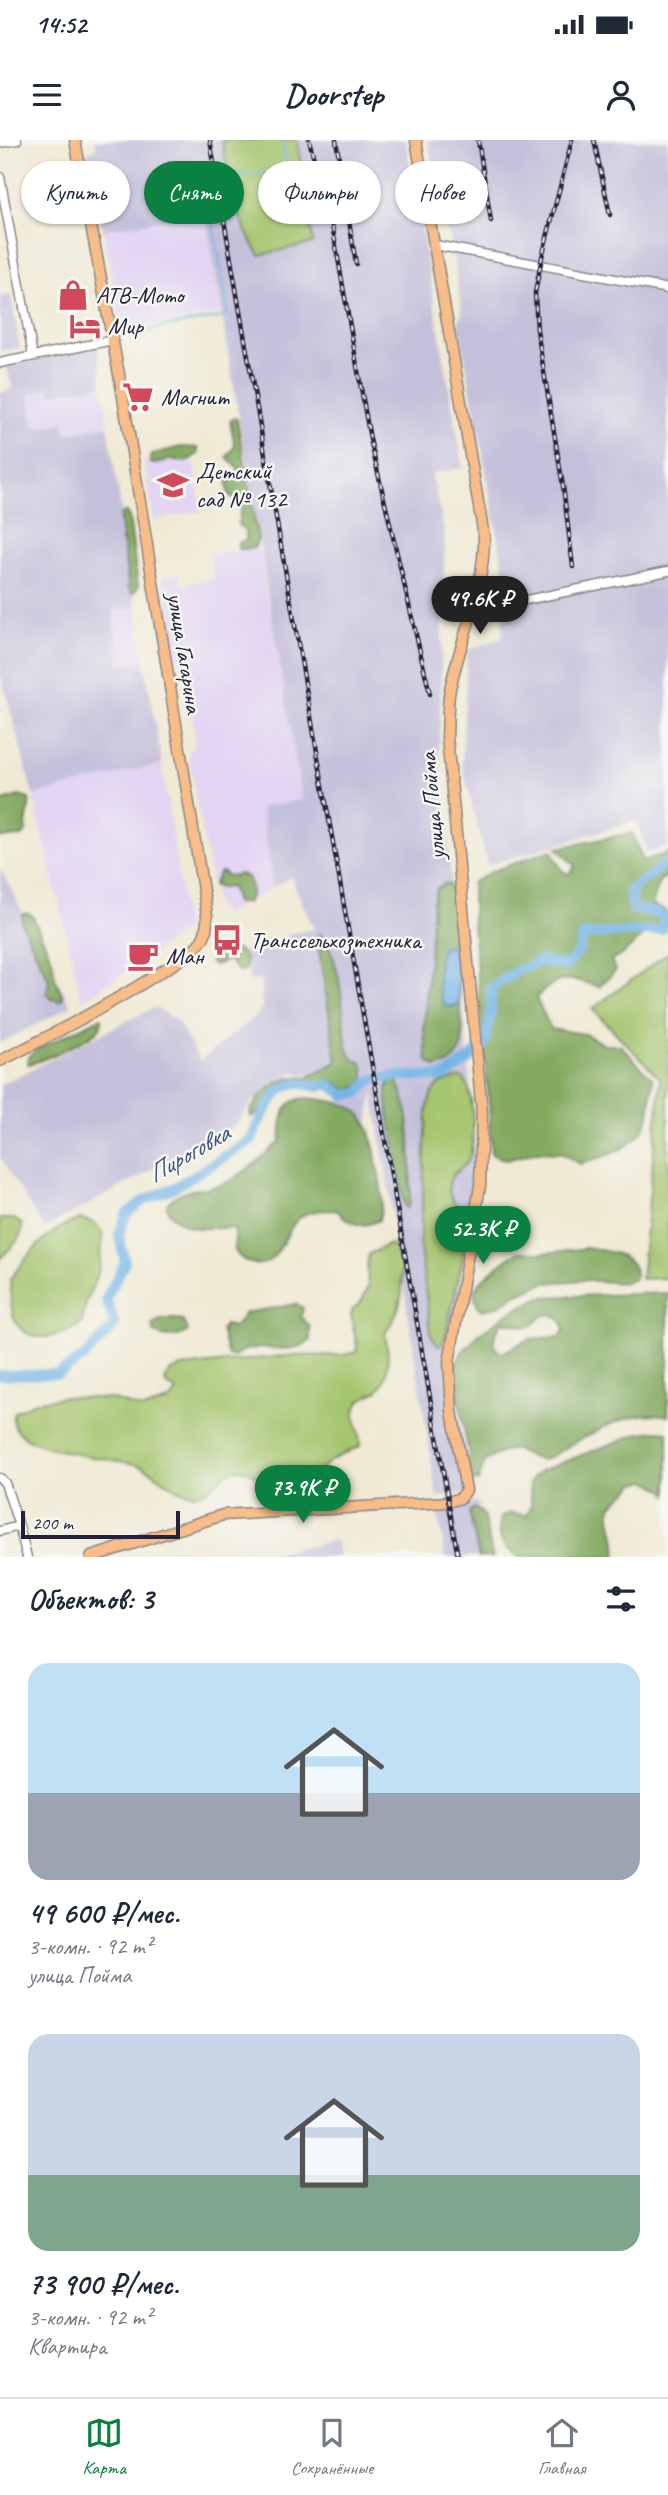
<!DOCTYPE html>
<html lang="ru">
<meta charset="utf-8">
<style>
body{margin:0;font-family:Caveat,sans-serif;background:#f2f2f3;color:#1f2937;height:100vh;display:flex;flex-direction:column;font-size:26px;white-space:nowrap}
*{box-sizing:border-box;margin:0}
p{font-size:23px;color:#747a83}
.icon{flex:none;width:38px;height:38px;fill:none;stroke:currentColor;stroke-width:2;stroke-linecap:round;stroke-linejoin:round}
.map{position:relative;height:1417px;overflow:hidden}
.details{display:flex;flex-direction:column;background:#fff;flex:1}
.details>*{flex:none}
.banner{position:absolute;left:21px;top:21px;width:626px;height:63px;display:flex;gap:14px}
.scale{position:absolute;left:21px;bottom:18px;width:159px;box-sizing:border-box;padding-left:7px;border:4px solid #22223b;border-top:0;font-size:19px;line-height:24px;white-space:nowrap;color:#22223b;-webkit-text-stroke:5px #f6f6f2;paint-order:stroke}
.price{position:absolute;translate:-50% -60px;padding:0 16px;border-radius:24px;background:#0b8043;color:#fff;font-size:23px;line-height:46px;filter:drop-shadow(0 2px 4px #0008)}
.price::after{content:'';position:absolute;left:50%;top:42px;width:21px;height:16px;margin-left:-10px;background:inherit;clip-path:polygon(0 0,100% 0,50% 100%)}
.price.current{background:#222;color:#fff}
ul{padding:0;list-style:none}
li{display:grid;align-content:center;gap:14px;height:371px;padding:0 28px}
li span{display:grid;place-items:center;height:217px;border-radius:21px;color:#555}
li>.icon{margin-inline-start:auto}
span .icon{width:126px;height:126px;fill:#fffc;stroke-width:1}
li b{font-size:30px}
h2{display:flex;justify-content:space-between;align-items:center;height:84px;padding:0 28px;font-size:30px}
.chip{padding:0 24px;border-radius:32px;background:#fff;box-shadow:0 2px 5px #0004;font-size:24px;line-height:63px}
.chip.current{background:#0b8043;color:#fff}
.status{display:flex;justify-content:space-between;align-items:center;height:49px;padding:0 35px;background:#fff;direction:ltr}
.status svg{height:19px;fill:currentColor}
header{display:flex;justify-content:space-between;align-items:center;height:91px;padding:0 28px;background:#fff;font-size:32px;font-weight:600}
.menu{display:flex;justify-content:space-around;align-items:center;height:98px;border-top:2px solid #e0e1e3;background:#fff;font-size:19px;color:#747a83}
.menu a{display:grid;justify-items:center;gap:4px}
.menu .current{color:#0b8043}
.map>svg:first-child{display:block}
.built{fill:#e2d4f3}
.industrial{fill:#c5c0da}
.green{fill:#a5c56e;stroke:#647454;stroke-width:2}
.forest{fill:#84aa61;stroke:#53664e;stroke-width:2;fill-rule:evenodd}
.water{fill:#71b3e6;stroke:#4a6a90;stroke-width:2}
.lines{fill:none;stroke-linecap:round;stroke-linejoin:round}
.stream{stroke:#71b3e6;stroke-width:2}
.river{stroke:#71b3e6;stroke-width:10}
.minor-casing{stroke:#898687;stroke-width:11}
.major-casing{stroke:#898687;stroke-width:13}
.minor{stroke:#fff;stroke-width:8}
.major{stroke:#f8bd89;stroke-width:10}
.rail-casing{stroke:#22223b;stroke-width:4.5}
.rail{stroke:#f6f6f2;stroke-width:2;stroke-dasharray:5;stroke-linecap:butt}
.labels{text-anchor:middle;stroke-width:5;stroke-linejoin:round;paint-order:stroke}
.poi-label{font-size:24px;fill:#22223b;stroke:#f6f6f2;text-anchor:start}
.street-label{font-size:24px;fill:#22223b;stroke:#f6f6f2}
.water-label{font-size:26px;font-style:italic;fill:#3e5577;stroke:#f6f6f2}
</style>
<div class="status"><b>14:52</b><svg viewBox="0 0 49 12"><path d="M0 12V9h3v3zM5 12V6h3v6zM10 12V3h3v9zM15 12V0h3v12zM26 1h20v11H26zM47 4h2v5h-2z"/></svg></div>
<header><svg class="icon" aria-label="menu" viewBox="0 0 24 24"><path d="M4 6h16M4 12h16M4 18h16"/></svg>Doorstep<svg class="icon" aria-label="person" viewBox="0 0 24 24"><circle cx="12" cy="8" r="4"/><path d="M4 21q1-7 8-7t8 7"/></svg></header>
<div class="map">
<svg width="668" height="1417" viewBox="0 0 668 1417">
<rect width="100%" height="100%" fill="#f6f6f2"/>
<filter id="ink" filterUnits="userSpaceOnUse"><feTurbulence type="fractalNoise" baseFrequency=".0143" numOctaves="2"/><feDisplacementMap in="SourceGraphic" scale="14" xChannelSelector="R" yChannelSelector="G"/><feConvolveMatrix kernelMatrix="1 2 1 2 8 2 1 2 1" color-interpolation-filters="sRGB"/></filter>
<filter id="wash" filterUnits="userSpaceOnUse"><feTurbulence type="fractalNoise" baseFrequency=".00686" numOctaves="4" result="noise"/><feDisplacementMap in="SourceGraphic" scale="28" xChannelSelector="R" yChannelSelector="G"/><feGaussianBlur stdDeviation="1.57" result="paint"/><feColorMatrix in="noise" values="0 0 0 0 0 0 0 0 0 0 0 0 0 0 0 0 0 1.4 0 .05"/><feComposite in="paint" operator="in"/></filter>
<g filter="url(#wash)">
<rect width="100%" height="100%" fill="#f0e9d3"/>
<path class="built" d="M205,72L221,173L122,190L103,90Z
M102,245L108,285L65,294L51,287L38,289L34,284L29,256L32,251L46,249L50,254Z
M181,312L192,313L202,371L154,380L144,319Z
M259,407L303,660L262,667L273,747L226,775L216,766L188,614L196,602L181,519L176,517L163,436L179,433L182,445L213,439L210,414Z
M136,467L144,521L121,524L114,484L115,470Z
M162,624L186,790L82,861L33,655Z"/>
<path class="industrial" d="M95,0H406L463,328L432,334L445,395L439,611L474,986V1045L451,1211L454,1258L474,1351L437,1358L373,950L364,1012L348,1014L338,952L336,922L307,935L293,932L275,941L252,962L236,985L44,1088L0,1018V945L155,867L177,881L200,921L259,873L262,866L261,839L249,841L244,810L260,802L288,798V794L314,789L291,737L273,747L261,667L302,660L205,72L103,90L88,11L96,9Z
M428,0H668V706L647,713L636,681L487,725L462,624L467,515L469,510L502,497V483L509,456L458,181L462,174L451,103L449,93L446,91Z
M11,155L20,208L0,211V157Z
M98,207L102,245L50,254L49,249L32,251L29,256L34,284L38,289L63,283L66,294L108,285L136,467L115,470L114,484L121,524L144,521L162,624L33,655L0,532V253L12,249L7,226Z
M0,728L71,866L0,903Z
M478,1361L489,1417H445L437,1369Z
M337,1400L339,1417H258Z"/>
<path class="green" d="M222,0H297L313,103L260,115C235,80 230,42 222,0Z
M668,813V1138L641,1139L661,939L592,869Z
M461,937C475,945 476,1007 468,1020C463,1030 450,1032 449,1045C447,1059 461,1067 467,1078C470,1083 469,1089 468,1094L446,1195L441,1205H438L431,1195L420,1107L427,971L431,955L439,944Z
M0,1079H14L22,1084C23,1102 10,1106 0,1119Z
M81,1079L95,1083L103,1093L99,1129L86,1163L82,1183C65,1195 38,1205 20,1188C9,1177 11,1154 10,1139C30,1112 48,1089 81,1079Z
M390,1104C405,1118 404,1151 398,1169C395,1178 389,1186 385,1194C389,1213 392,1244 372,1254C364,1258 359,1259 356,1268C352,1282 361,1293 360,1306C351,1310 341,1315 332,1320C317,1330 307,1345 288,1349C268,1353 257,1330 240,1329C222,1328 214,1353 195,1354C173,1354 158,1331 138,1325C114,1317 0,1313 14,1272L35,1262L63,1257L110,1259L143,1269L171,1260L177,1251L167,1245L165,1240L171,1231L182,1227L282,1216L344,1215L356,1212L357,1206L351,1176L353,1169L361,1162L368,1147L367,1125L369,1114Z"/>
<path class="forest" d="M235,278L237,280L258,400L254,408L238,409V403L246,400C247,392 245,389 238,385L241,368L236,359L231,358L228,353L227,340L237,334L239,329L227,317L235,306L230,281Z
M181,307L198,308V314L185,322L172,319L155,324L150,323V317L153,314Z
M125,372L129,377L138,447L133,454L129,448L120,382V375Z
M19,656L29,659C31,670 25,679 26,691L23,696L0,698V662Z
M632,693L643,721L668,713V736L660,740L652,765L666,771L668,786L662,794L647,792L623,814L611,820L616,830L599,847C571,837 558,834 536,858L551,889L585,894L605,905H620L653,939C652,952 651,966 648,979C639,1007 605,1017 580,1024L561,1013L537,1012L506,1020L491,1014L489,963L472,774V743L493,731L551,710L562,731L569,734L575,726L557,708Z
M220,732H223L227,736L241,734L248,738C252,748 253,754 246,763H236L231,747L220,748L213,745Z
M447,743L451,747L456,794L452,806H446L455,866L459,863C463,889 471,923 435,927L427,920L424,891L433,761L437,748Z
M27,773L32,775L52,819L55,839L63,857L61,861L52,859L47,854L49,840L22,784V775Z
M320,794C343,819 342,875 347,908L352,918L362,923C367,938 365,946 348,950L333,941C326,942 318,945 310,944C300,944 293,939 283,945C269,953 265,972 251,977L250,972L259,957L278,942L291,937L307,938L337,922L317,798Z
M234,809C245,812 248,822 244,831L239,832L228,820L215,825L210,823L209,818L220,810Z
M100,878L102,879C101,884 102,886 98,890C90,899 41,922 28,924L29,916L35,910Z
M394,939C414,958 411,1035 410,1062L407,1068L404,1064L387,962V948L390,941Z
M305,958C360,963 369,970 377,1026C381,1046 384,1060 379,1080C360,1090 351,1083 336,1070C325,1070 308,1070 299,1078C283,1091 278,1137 246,1121C242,1119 236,1115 235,1110C233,1103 237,1096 234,1089C208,1084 197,1096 175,1078C169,1073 167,1071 167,1064C185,1043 206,1053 228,1042C247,1032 263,1016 280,1001C283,980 279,962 305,958Z
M586,1108C605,1111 637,1112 635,1138L626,1143L583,1140L545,1143L515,1155L497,1167L481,1170C477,1164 473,1158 475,1150C477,1141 511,1114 520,1112C528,1110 534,1113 542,1113C557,1112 571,1110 586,1108Z
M668,1153V1276C634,1268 599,1289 570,1305C563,1309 554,1316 546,1319C532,1323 523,1308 510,1310C502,1311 493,1317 485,1321L478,1342L471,1340L466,1325L469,1315L453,1229L462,1212L480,1193L510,1172L541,1157ZM550,1174C561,1178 569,1187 560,1197L529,1199L502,1213C489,1207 494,1192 502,1183C522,1180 524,1197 542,1176Z
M296,1164L303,1168L301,1177L310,1187V1201C286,1219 255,1197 234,1217L228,1216L221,1190L224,1185L235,1187L245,1173Z
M163,1179C176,1179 185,1177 188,1191C179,1198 163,1199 154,1192L152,1184Z
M656,1291L668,1292V1355L663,1349L646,1340L636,1343L611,1366C609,1384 619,1399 616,1417H520C502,1408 496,1397 501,1377L511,1373L527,1375C539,1359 519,1345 540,1331L640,1293Z
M473,1368L480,1371L483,1375L493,1417H479L469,1373Z"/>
<path class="water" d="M446,806H452L457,824L459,863L452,867L444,865C437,851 437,822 442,807Z"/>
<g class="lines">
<path class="stream" d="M232,37L288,31L282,0
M124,194L222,177L228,172L206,43L210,40"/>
<path class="river" d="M0,1235L58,1234L84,1217L115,1185L106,1159L125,1122L119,1095L126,1074L143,1061L175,1047L252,1000C257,983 276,944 296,943C311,943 310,950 329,944L344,955L358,953L372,939L402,936L443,937L469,920L485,903L491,872V848L517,831L541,821L566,826L579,811L583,795L661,790L665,780L658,773L633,769L630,750L668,722"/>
</g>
</g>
<g filter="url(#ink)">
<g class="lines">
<defs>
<path id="minor" d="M0,3L17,0
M0,37L33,216
M435,105L668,149
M0,223L113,200
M472,471L668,431
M0,1338L5,1343L19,1386
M0,1391L19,1386L27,1417"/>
<path id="major" d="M0,921C54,894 108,866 159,833C174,824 192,814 202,800C207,793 207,783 207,775L121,245L75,0
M91,1417L223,1375L448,1362L461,1358L466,1350L452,1271L449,1222L480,1046L482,972L447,597C448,581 447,564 450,549C461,498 485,447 484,396L416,0"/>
</defs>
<use href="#minor" class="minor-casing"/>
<use href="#major" class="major-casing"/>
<use href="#minor" class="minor"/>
<use href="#major" class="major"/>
<defs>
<path id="rail" d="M210,0L458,1417
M309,0L333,90L370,299L430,554
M336,0L356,124
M478,0L491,81
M572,0L542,117L535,153L537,190L563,346L573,427
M594,0L610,75"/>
</defs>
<use href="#rail" class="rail-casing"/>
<use href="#rail" class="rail"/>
</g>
</g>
<defs>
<symbol id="shop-bare" viewBox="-9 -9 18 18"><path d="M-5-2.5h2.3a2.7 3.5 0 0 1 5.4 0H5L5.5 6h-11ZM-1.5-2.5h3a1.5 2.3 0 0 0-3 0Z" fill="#d1495b" stroke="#f6f6f2" stroke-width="2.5" paint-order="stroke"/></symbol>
<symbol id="hotel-bare" viewBox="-9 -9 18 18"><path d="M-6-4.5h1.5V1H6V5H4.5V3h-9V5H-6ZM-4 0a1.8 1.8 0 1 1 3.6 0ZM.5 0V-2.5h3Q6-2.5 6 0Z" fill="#d1495b" stroke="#f6f6f2" stroke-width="2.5" paint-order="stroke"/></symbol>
<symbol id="supermarket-bare" viewBox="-9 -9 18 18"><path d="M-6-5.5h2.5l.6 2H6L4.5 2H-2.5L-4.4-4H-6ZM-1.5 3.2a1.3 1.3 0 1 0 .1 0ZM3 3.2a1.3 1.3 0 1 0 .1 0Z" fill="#d1495b" stroke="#f6f6f2" stroke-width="2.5" paint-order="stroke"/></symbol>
<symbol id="school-bare" viewBox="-9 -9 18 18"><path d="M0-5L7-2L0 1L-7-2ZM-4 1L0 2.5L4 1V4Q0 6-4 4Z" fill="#d1495b" stroke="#f6f6f2" stroke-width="2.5" paint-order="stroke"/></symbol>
<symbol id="bus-bare" viewBox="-9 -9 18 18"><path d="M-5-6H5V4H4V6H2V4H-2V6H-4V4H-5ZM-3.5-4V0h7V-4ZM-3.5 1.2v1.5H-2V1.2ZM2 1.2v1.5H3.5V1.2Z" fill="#d1495b" stroke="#f6f6f2" stroke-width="2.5" paint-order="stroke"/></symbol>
<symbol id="cafe-bare" viewBox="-9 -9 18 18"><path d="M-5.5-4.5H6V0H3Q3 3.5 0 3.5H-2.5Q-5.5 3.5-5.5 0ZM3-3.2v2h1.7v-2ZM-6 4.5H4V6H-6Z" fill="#d1495b" stroke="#f6f6f2" stroke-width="2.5" paint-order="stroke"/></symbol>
</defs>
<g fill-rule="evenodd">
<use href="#shop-bare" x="51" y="133" width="44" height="44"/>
<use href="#hotel-bare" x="63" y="164" width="44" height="44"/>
<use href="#supermarket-bare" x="116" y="235" width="44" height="44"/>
<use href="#school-bare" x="151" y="323" width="44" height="44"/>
<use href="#bus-bare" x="205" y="778" width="44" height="44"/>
<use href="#cafe-bare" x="121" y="794" width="44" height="44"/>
</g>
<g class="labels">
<g class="poi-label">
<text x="96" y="163">АТВ-Мото</text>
<text x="108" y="194">Мир</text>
<text x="161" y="265">Магнит</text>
<text x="196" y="339">Детский<tspan x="196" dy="28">сад № 132</tspan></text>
<text x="250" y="808">Транссельхозтехника</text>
<text x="166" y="824">Ман</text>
</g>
<g class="street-label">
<text transform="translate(185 513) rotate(81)" y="8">улица Гагарина</text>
<text transform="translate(432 666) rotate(-95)" y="8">улица Пойма</text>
</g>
<g class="water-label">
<text transform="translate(188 1013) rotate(-30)" y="9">Пироговка</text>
</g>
</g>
</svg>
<div class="scale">200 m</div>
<b class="price current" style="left:480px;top:496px">49.6K ₽</b>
<b class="price" style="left:483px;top:1126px">52.3K ₽</b>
<b class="price" style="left:303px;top:1385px">73.9K ₽</b>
<div class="banner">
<a class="chip">Купить</a>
<a class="chip current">Снять</a>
<a class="chip">Фильтры</a>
<a class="chip">Новое</a>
</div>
</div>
<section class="details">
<h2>Объектов: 3<svg class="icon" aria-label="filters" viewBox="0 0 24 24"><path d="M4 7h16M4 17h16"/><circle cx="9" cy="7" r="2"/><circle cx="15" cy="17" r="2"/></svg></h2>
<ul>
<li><span style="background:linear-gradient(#bfe0f5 60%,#9aa5b1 0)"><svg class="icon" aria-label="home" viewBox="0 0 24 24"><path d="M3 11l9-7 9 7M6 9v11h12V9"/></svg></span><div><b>49 600 ₽/мес.</b><p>3-комн. · 92 m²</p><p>улица Пойма</p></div></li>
<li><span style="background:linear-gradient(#c9d6e8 65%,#7fa58c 0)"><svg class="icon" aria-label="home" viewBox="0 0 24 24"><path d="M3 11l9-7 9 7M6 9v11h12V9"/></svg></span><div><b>73 900 ₽/мес.</b><p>3-комн. · 92 m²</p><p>Квартира</p></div></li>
</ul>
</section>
<nav class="menu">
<a class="current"><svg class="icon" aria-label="map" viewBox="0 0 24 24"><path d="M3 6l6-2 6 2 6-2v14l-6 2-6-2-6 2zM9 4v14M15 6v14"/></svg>Карта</a>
<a><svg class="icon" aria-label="saved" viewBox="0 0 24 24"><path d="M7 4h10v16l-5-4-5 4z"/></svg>Сохранённые</a>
<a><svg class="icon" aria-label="home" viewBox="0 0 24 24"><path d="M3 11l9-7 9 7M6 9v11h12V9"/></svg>Главная</a>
</nav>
